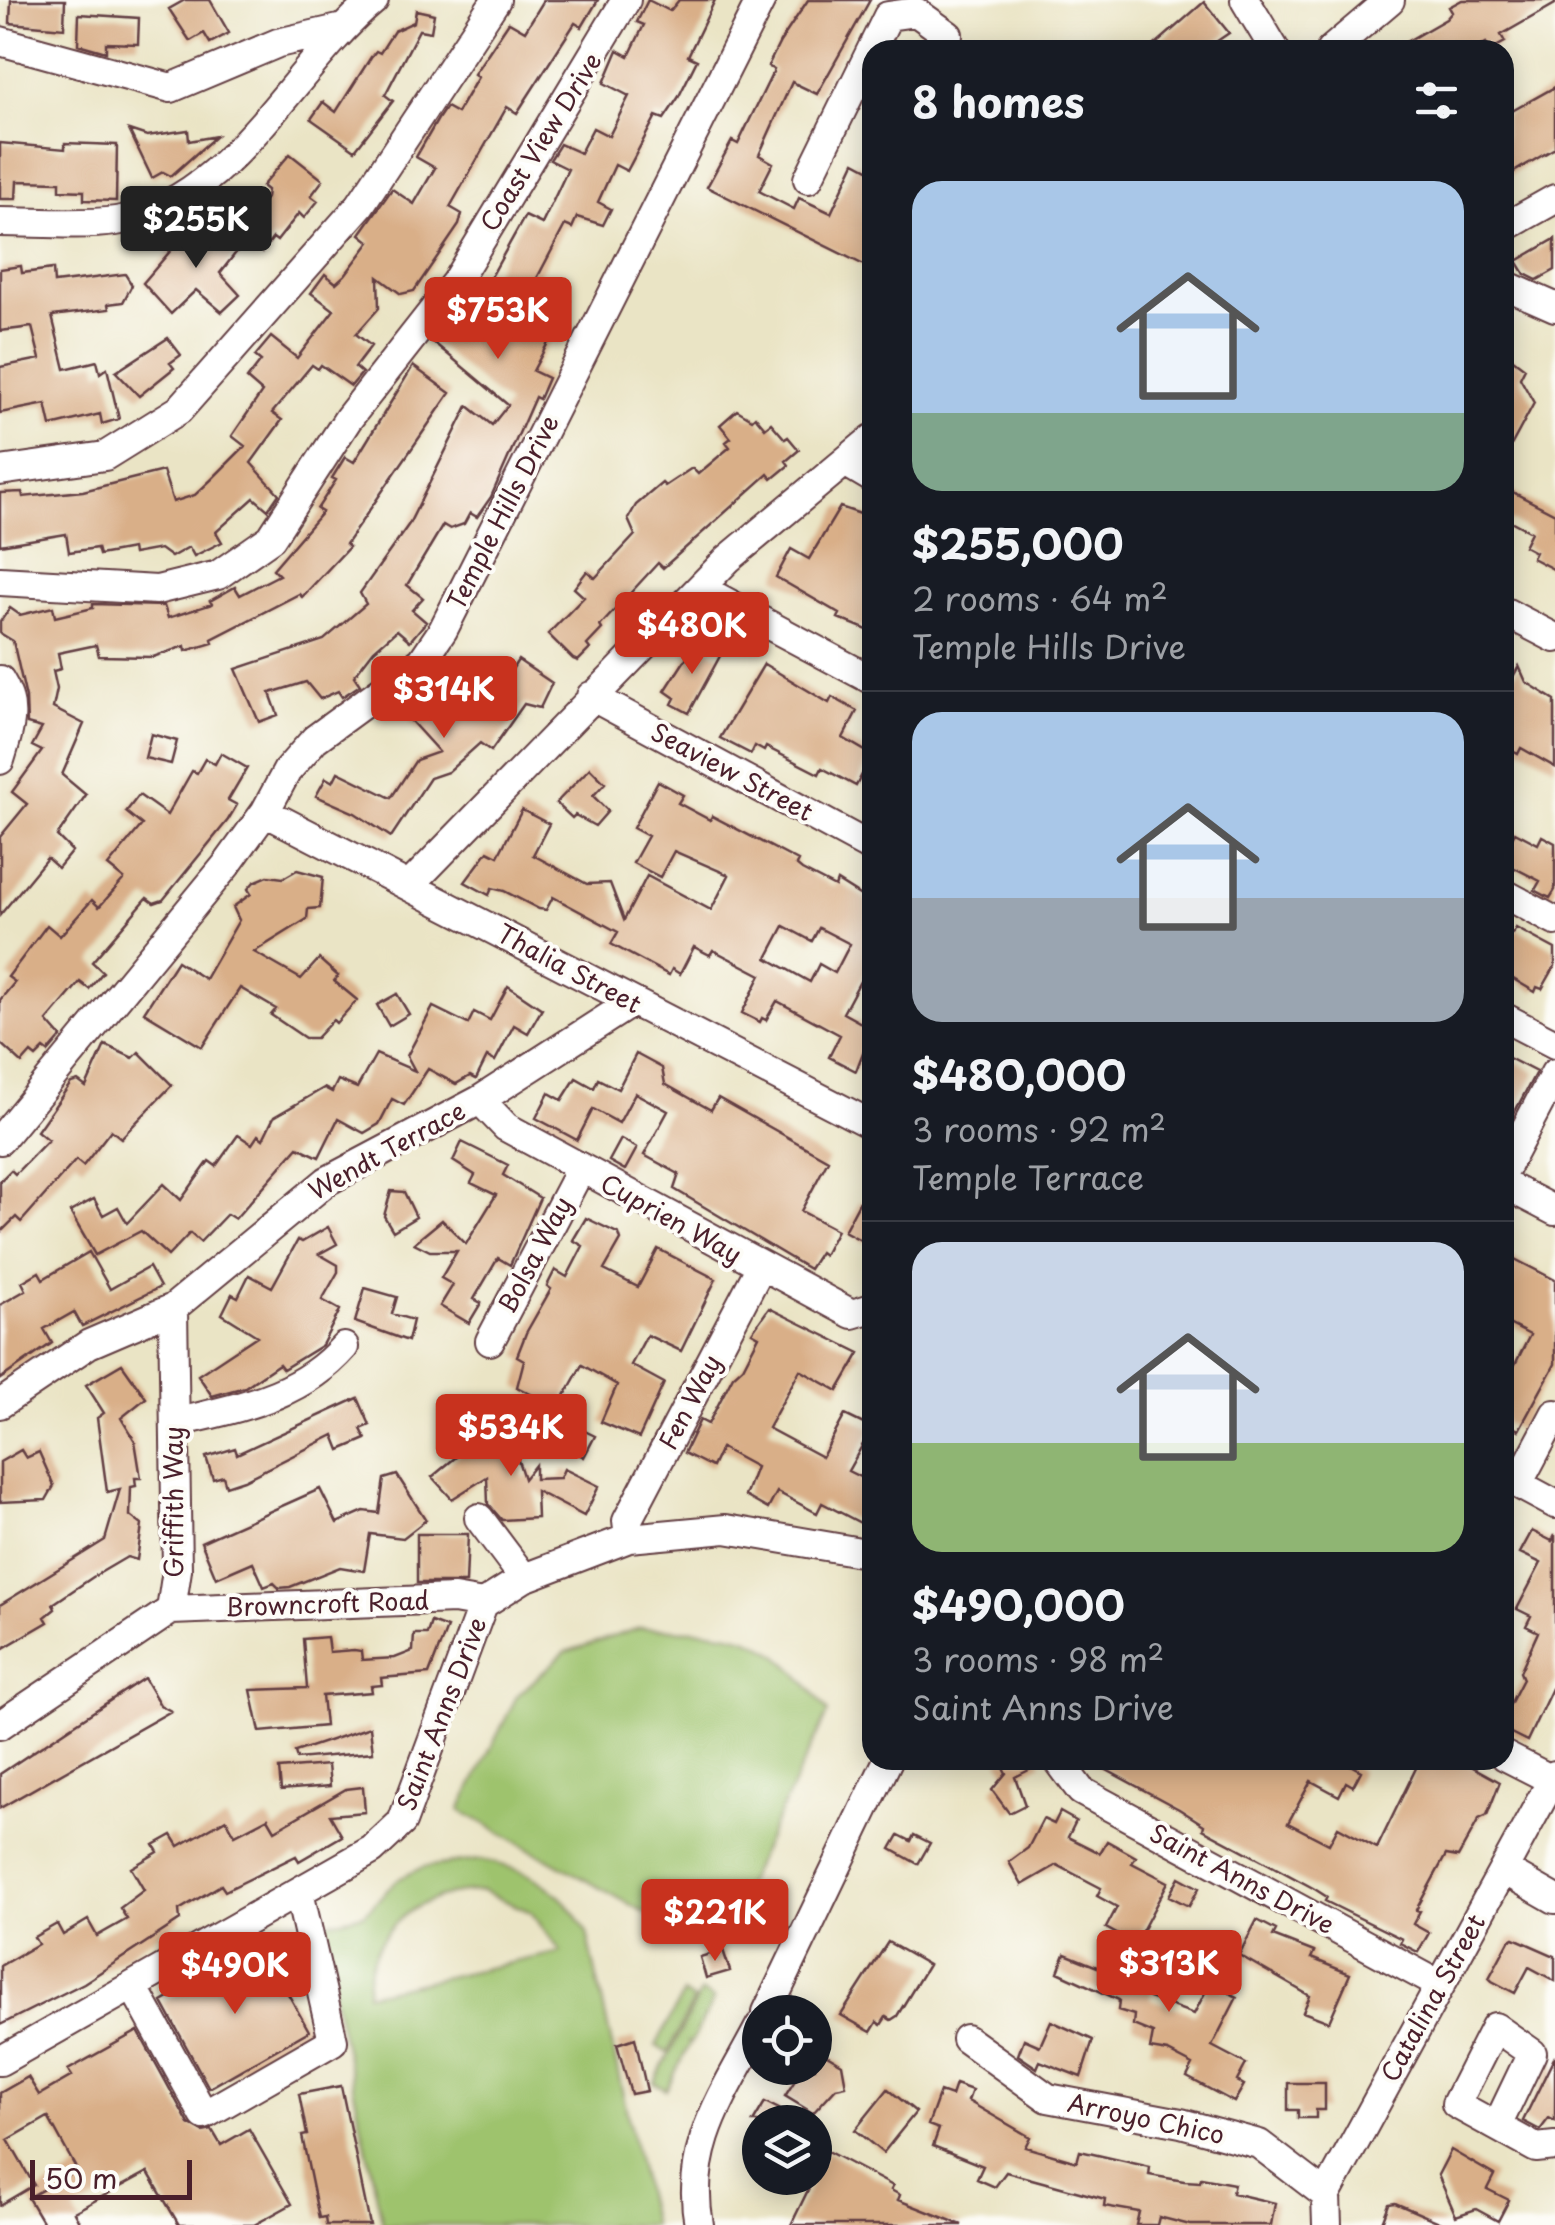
<!DOCTYPE html>
<meta charset="utf-8">
<style>
body{margin:0;font-family:"Playpen Sans",sans-serif;background:#242831;color:#f1f3f6;height:100vh;display:flex;flex-direction:column;font-size:38px;white-space:nowrap}
*{box-sizing:border-box;margin:0}
p{font-size:32px;color:#9ea1a6}
.icon{flex:none;width:55px;height:55px;fill:none;stroke:currentColor;stroke-width:2;stroke-linecap:round;stroke-linejoin:round}
.map{position:relative;flex:1;overflow:hidden}
.drawer{position:absolute;left:862px;top:40px;width:652px;height:1730px;display:flex;flex-direction:column;background:#171b24;border-radius:30px;box-shadow:0 5px 25px #0003}
.drawer>*{flex:none}
.controls{position:absolute;left:742px;top:1995px;display:grid;gap:20px}
.controls a{display:grid;place-items:center;width:90px;height:90px;border-radius:50%;background:#171b24;box-shadow:0 5px 25px #0003;font-size:50px}
.scale{position:absolute;left:30px;bottom:25px;width:162px;box-sizing:border-box;padding-left:10px;border:5px solid #4a1f2b;border-top:0;font-size:28px;line-height:35px;white-space:nowrap;color:#4a1f2b;-webkit-text-stroke:8px #fdfcf7;paint-order:stroke}
.price{position:absolute;translate:-50% -85px;padding:0 22px;border-radius:10px;background:#c8321e;color:#fff;font-size:32px;line-height:65px;filter:drop-shadow(0 2px 5px #0008)}
.price::after{content:'';position:absolute;left:50%;top:60px;width:30px;height:22px;margin-left:-15px;background:inherit;clip-path:polygon(0 0,100% 0,50% 100%)}
.price.on{background:#222;color:#fff}
ul{padding:0;list-style:none}
li{display:grid;align-content:center;gap:20px;height:530px;padding:0 50px}
li+li{border-top:2px solid #363941}
li span{display:grid;place-items:center;height:310px;border-radius:30px;color:#555}
li>.icon{margin-inline-start:auto}
span .icon{width:180px;height:180px;fill:#fffc;stroke-width:1}
li b{font-size:42px}
h2{display:flex;justify-content:space-between;align-items:center;height:120px;padding:0 50px;font-size:42px}
.map>svg:first-child{display:block}
.green{fill:#9ec36d;stroke:#74714c;stroke-width:2.5;fill-rule:evenodd}
.building{fill:#d9af88;fill-rule:evenodd}
.lines{fill:none;stroke-linecap:round;stroke-linejoin:round}
.minor-casing{stroke:#623d42;stroke-width:32}
.minor{stroke:#fff;stroke-width:28}
.labels{text-anchor:middle;stroke-width:8;stroke-linejoin:round;paint-order:stroke}
.street-label{font-size:25px;fill:#4a1f2b;stroke:#fdfcf7}
</style>
<div class="map">
<svg width="1555" height="2225" viewBox="0 0 1555 2225">
<rect width="100%" height="100%" fill="#fdfcf7"/>
<filter id="ink" filterUnits="userSpaceOnUse"><feTurbulence type="fractalNoise" baseFrequency=".01" numOctaves="2"/><feDisplacementMap in="SourceGraphic" scale="20" xChannelSelector="R" yChannelSelector="G"/><feConvolveMatrix kernelMatrix="1 2 1 2 8 2 1 2 1" color-interpolation-filters="sRGB"/></filter>
<filter id="wash" filterUnits="userSpaceOnUse"><feTurbulence type="fractalNoise" baseFrequency=".0048" numOctaves="4" result="noise"/><feDisplacementMap in="SourceGraphic" scale="40" xChannelSelector="R" yChannelSelector="G"/><feGaussianBlur stdDeviation="2.25" result="paint"/><feColorMatrix in="noise" values="0 0 0 0 0 0 0 0 0 0 0 0 0 0 0 0 0 1.4 0 .05"/><feComposite in="paint" operator="in"/></filter>
<g filter="url(#wash)">
<rect width="100%" height="100%" fill="#eae4c5"/>
<path class="green" d="M640,1628C741,1632 765,1625 828,1712L714,1951L460,1810L517,1696L565,1652Z
M479,1860C527,1868 564,1889 587,1933L652,2225H383L318,1924L364,1914L397,1880L423,1867ZM482,1891L531,1912L561,1952L367,1994C366,1929 422,1890 482,1891Z
M701,1992L714,1999L691,2043L687,2041L690,2044L666,2090L654,2083Z
M683,1994L694,2000L668,2052L656,2046Z"/>
<g id="blocks">
<path class="building" d="M11,0H65L64,28L10,23Z
M185,0H210L229,33L210,43L204,33L190,41L169,9Z
M544,0H598L582,27L575,23L517,113L507,107L450,207L462,214L459,225L414,291L401,294L378,277L379,308L356,334L371,346L355,367L362,373L351,386L321,365L318,369L312,365L272,413L282,420L251,463L279,494L268,510L254,498L216,532L222,542L194,556L189,547L171,557L160,549L133,554L132,549L99,555L97,548L69,552L66,534L0,545V493L22,492L23,497L83,491L163,471L173,502L195,495L212,479L245,446L232,436L262,392L247,379L261,361L255,356L271,337L297,358L334,310L311,293L325,274L336,283L345,275L370,242L360,234L392,189L414,204L435,168L416,157L438,119L446,107L457,113L478,77L474,74L509,22L525,31Z
M648,0L670,11L679,0H715L688,56L697,60L678,98L664,119L656,116L627,171L615,165L598,202L611,209L603,225L577,217L572,228L565,225L534,284L570,301L533,371L548,378L539,399L535,397L491,497L477,517L470,513L464,524L450,529L443,525L407,585L423,598L412,610L426,622L410,641L397,630L374,650L354,676L360,685L342,697L338,691L320,699L306,682L270,693L278,715L259,722L236,669L324,640L366,604L360,593L409,524L468,406L492,425L508,405L432,341L442,328L451,334L464,307L472,311L525,216L542,224L568,169L550,160L560,144L580,153L593,128L609,136L629,96L604,83L618,50L629,56L644,25L637,22Z
M808,0H870L817,94L792,82L759,155L773,163L759,191L794,209L799,198L831,213L855,162L872,171V269L707,187L732,141L738,144L774,70L768,66L780,42Z
M1462,0H1555V4L1501,35L1505,42L1490,50L1486,43L1473,50H1392L1446,19L1452,12L1449,7Z
M1204,2L1229,33L1204,50H1149Z
M416,10L434,14L431,32L419,30L385,95L393,101L355,150L311,119L323,102L336,112L371,57L376,51L380,53L394,31L414,22Z
M79,14L139,18L138,44L106,43V52L78,44Z
M1555,87V148L1505,177V115Z
M129,130L147,136L188,130L189,141L216,136L171,176L163,172L152,178Z
M0,143L65,149V143L117,145L116,201L84,200V191L60,190V182L17,181L16,199H0Z
M290,154L323,180L311,196L318,201L304,218L299,213L277,241L273,238L262,252L255,250L237,236L266,198L267,190L262,186Z
M212,221L242,245L220,273L240,295L222,312L196,290L171,314L143,283L184,235L193,245Z
M1555,239V270L1537,280L1525,274L1517,261Z
M21,266L22,273L53,269L54,283L125,274L132,285L123,302L108,304L109,309L52,316L65,369L97,361L100,373L107,368L119,419L102,424L100,414L51,426L46,404L0,413V367L40,359L32,327L0,331V269Z
M168,338L181,355L170,363L174,368L139,396L116,372Z
M1505,353L1525,368L1520,378L1534,403L1505,457Z
M413,366L450,393L346,544L349,547L302,597L299,594L212,639L213,643L186,651L185,646L153,657L99,656L96,645L58,653L61,669L53,671L57,689L53,708L84,724L62,775L86,795L57,836L72,851L58,868L47,858L0,915V837L27,804L12,792L42,751L32,746L42,728L27,724L26,698L13,641L0,633V622L10,608L20,615L53,607L55,617L93,608V604L164,606L168,618L212,604L210,601L235,587L240,595L279,575L273,569L322,512L317,509L336,480L332,478L345,457L354,462Z
M737,410L752,419L755,416L765,428L771,423L785,439L788,437L799,450L786,461L789,465L772,479L768,474L663,568L658,563L600,626L602,629L587,645L590,649L578,661L573,659L548,634L584,597L574,588L587,571L595,578L635,535L628,519L636,505L662,483L665,486L692,468L698,474L730,447L726,442L731,438L720,425Z
M1505,488L1555,514V570L1532,558L1535,552L1524,546L1531,532L1505,518Z
M840,507L872,518V632L838,618L840,614L776,577L791,549L809,559Z
M696,643L720,656L689,713L672,704L675,698L665,691Z
M518,660L552,683L540,708L524,704L491,751L480,743L448,772L430,778L391,837L355,813L316,796L326,778L333,782L338,772L391,798L416,760L439,752L410,720L420,708L417,705L448,682L459,694L474,672L501,687Z
M764,664L829,703L832,697L857,711L843,738L872,755L856,786L822,768L819,774L766,747L764,751L755,746L751,754L720,738Z
M1519,666L1526,682L1555,700V767L1521,748L1518,754L1505,747V670L1514,675Z
M151,734L177,741L171,764L145,758Z
M221,753L247,768L228,800L237,805L228,820L163,900L154,903L147,898L92,962L103,972L89,989L80,982L47,1021L61,1037L48,1052L44,1049L36,1057L31,1053L22,1063L0,1043V1000L15,982L8,977L47,925L60,936L92,900L99,907L124,879L108,866L142,825L126,812L139,795L167,815L192,771L197,773L205,759L215,764Z
M590,768L605,783L593,796L608,811L595,826L575,815L572,818L556,803Z
M658,781L683,795L678,803L710,820L712,816L798,861L796,865L802,870L835,887L837,881L872,903V974L866,970L843,1013L872,1029L856,1071L829,1057L840,1035L777,1001L766,1020L762,1018L760,1022L742,1013L761,975L713,950L710,955L694,947L680,974L672,969L669,975L611,944L618,932L553,897L546,910L539,909L504,891L492,888L489,895L465,882L488,851L498,856L522,810L549,824L533,855L587,884L610,883L624,920L647,876L711,910L729,875L674,851L660,877L633,863L648,836L633,828ZM784,926L812,941L819,928L850,944L835,973L819,964L810,982L767,958Z
M1515,832L1538,844L1542,836L1555,843V890L1550,898L1535,890L1540,881L1505,863V838L1510,841Z
M297,870L323,877L320,908L308,909L307,919L254,952L301,979L319,959L338,976L334,981L357,1000L336,1023L333,1020L316,1038H305L271,1015L276,1009L240,988L202,1047L144,1012L177,961L205,979L239,920L233,907L251,894L248,889L254,882L268,876L283,878Z
M1516,928L1555,949V966L1542,989L1537,987L1535,992L1505,974V930L1513,934Z
M508,986L542,1009L528,1033L514,1025L495,1061L487,1057L476,1079L470,1076L456,1084L428,1069L404,1105L392,1099L379,1124L364,1133L338,1119L319,1157L298,1147L235,1219L227,1214L200,1242L190,1233L168,1256L141,1231L95,1255L70,1212L94,1199L103,1215L118,1207L127,1223L164,1184L181,1200L209,1161L216,1166L238,1135L252,1144L258,1135L263,1139L274,1117L324,1088L332,1092L338,1080L357,1088L376,1054L415,1071L407,1056L433,1007L468,1024L474,1012L490,1020Z
M397,994L409,1014L389,1026L377,1005Z
M105,1045L133,1058L139,1052L172,1085L121,1138L111,1130L83,1166L76,1160L21,1222L16,1217L0,1233V1181L11,1170L15,1174L48,1140L37,1131L71,1083L78,1081L86,1087Z
M636,1054L662,1068L665,1084L711,1110L718,1098L828,1160L801,1211L837,1230L824,1255L820,1252L809,1269L674,1189L679,1174L644,1155L668,1111L635,1093L619,1123L593,1109L577,1140L536,1118L549,1093L562,1100L576,1078L594,1088L598,1079L618,1089Z
M1505,1056L1536,1072L1505,1130Z
M621,1139L637,1148L625,1170L609,1161Z
M462,1142L508,1165L503,1175L540,1198L510,1265L498,1258L474,1299L481,1303L469,1323L440,1306L453,1285L441,1278L457,1251H430L414,1243L442,1220L466,1244L496,1195L471,1183L475,1175L453,1161Z
M391,1191L404,1192L416,1217L393,1231L384,1216Z
M860,1201L872,1207V1232L866,1243L844,1231Z
M586,1218L619,1234L621,1240L604,1270L638,1287L658,1249L716,1279L681,1351L647,1335L631,1365L664,1383L639,1438L601,1422L617,1385L582,1365L558,1408L517,1387L524,1360L517,1356L526,1333L551,1289L547,1286L555,1270L567,1277L583,1246L573,1240Z
M328,1227L337,1244L319,1254L338,1265V1272L322,1300L340,1310L322,1345L283,1369L279,1364L245,1387L212,1396L198,1375L257,1336L222,1314L232,1294L238,1297L249,1275L272,1287L298,1240L302,1242Z
M89,1252L110,1289L149,1267L160,1287L82,1326L74,1312L44,1329L52,1343L0,1379V1305L26,1290L22,1282L39,1272L43,1279Z
M1505,1254L1555,1280V1364L1519,1430L1505,1423V1384L1530,1335L1505,1322Z
M365,1288L397,1297L392,1314L413,1320L408,1341L355,1322Z
M769,1308L860,1353L838,1391L800,1370L768,1428L822,1457L845,1415L872,1428L848,1471L872,1483V1529L822,1503L817,1513L777,1492L768,1509L745,1496L756,1467L721,1448L712,1467L684,1453L700,1420L708,1424L733,1376L743,1367L759,1336L752,1332Z
M122,1364L146,1398L121,1418L135,1441L141,1478H135L136,1486L131,1487L130,1516L142,1525L137,1560L127,1557L93,1577L53,1604L55,1609L45,1617L48,1622L0,1650V1605L105,1540L120,1489L107,1492L97,1418L104,1413L86,1385Z
M358,1398L370,1425L361,1429L366,1439L340,1450L334,1435L244,1480L226,1486L223,1476L213,1479L206,1457L235,1448L237,1454Z
M558,1418L595,1436L584,1457L548,1438Z
M506,1423L524,1479L535,1465V1479L560,1478L564,1469L599,1486L584,1516L536,1491L537,1518L502,1520L488,1504L487,1477L452,1499L432,1477L479,1438L477,1433Z
M21,1450L26,1458L39,1452L54,1486L46,1500L0,1502V1462Z
M397,1475L426,1520L403,1538L370,1534L364,1571L340,1567L290,1587L279,1588L274,1583L264,1587L253,1562L216,1578L201,1542L320,1489L337,1523L364,1511L379,1513L384,1479Z
M1532,1531L1552,1541L1555,1535V1682L1527,1741L1505,1730V1714L1523,1679L1520,1672L1538,1632L1526,1626L1531,1616L1517,1609L1541,1563L1520,1553Z
M417,1534H468L466,1583H417Z
M431,1622L447,1628L429,1674L381,1678L382,1685L371,1686L372,1692L322,1696L325,1726L260,1732L251,1690L307,1688L303,1639L327,1637L329,1652L354,1650L361,1651L362,1660L395,1658L413,1651L414,1634H427Z
M144,1678L160,1705L171,1711L0,1808V1774Z
M370,1727L373,1752L297,1759L295,1752Z
M999,1760H1041V1764L1015,1777L1025,1805L1009,1813L992,1790L1006,1773Z
M1088,1760H1341L1361,1771L1353,1786L1346,1782L1339,1796L1311,1781L1288,1823L1329,1844L1338,1827L1377,1848L1420,1760H1460L1500,1782L1487,1815L1479,1819L1458,1857L1446,1855L1416,1910L1420,1911L1413,1924L1429,1933L1418,1952L1400,1943L1402,1939L1325,1901L1327,1897L1313,1888L1203,1829L1204,1825L1179,1809Z
M328,1765L330,1786L281,1790L279,1769Z
M363,1787L365,1812L330,1815L342,1836L299,1861L296,1856L225,1891L221,1885L179,1910L180,1920L84,1983L0,2025V1966L38,1944L34,1937L57,1924L63,1935L88,1920L97,1936L127,1919L120,1908L144,1890L131,1868L158,1852L154,1845L172,1835L179,1846L226,1819L235,1835L268,1818L275,1830L346,1789Z
M1060,1812L1076,1821L1068,1837L1100,1853L1107,1841L1136,1857L1132,1863L1168,1882L1135,1944L1106,1928L1117,1907L1097,1896L1101,1888L1057,1865L1022,1885L1009,1862L1028,1848L1043,1819L1054,1824Z
M899,1835L911,1841L914,1835L930,1843L918,1864L891,1849Z
M1179,1877L1199,1888L1189,1906L1169,1896Z
M1257,1920L1276,1930L1273,1936L1314,1952L1311,1958L1350,1974L1329,2022L1303,2012L1310,1996L1239,1955Z
M1145,1936L1174,1952L1149,1998L1194,2014L1210,1983L1237,1997L1212,2046L1246,2064L1237,2081L1244,2085L1234,2102L1187,2077L1193,2065L1168,2052L1150,2049L1153,2033L1133,2025L1134,2015L1118,2010L1119,2000L1058,1972L1065,1954L1122,1977Z
M1514,1938L1555,1956V1981L1529,1967L1515,1993L1492,1981L1489,1978L1509,1941Z
M888,1942L928,1965L897,2016L891,2020L886,2017L881,2025L877,2022L871,2032L841,2015Z
M261,1946L309,2031L209,2088L162,2002Z
M723,1950L730,1971L706,1978L700,1957Z
M1051,2021L1093,2040L1081,2077L1040,2061L1037,2068L1018,2055L1024,2039L1040,2046Z
M138,2031L189,2124L203,2132L212,2130L221,2145L249,2129L292,2204L254,2225H179L148,2172L74,2212L81,2225H44L28,2198L77,2170L48,2117L8,2140L34,2185L0,2205V2093L28,2077L39,2095L72,2076L68,2070Z
M635,2038L647,2091L631,2094L617,2044Z
M815,2048L842,2064L846,2086L836,2088L813,2113L785,2096L796,2079L777,2068H815Z
M1555,2056V2121L1549,2118L1540,2130L1523,2121Z
M1288,2083H1325V2110H1316V2118H1298V2110H1288Z
M955,2084L972,2090L968,2101L1030,2137L1025,2147L1077,2162L1080,2151L1150,2167L1149,2175L1184,2181L1200,2182L1201,2178L1234,2184L1232,2193L1275,2203L1271,2225H1190L1159,2217L1157,2225H1136L1139,2212L1104,2206L1105,2199L1006,2172L995,2187L977,2179L983,2166L933,2146L939,2129L928,2125L940,2092L951,2096Z
M341,2086L370,2225H326L325,2217L319,2218L302,2136L307,2135L299,2094Z
M888,2089L916,2112L883,2153L855,2130Z
M765,2102L779,2109L772,2122H753Z
M1451,2150L1494,2175L1487,2189L1509,2200L1498,2221L1476,2209L1456,2216L1438,2175Z
M827,2151L893,2186L891,2190L900,2195L898,2200L962,2225H791Z
M1395,2203L1444,2224V2225H1381L1389,2204Z"/>
</g>
</g>
<g filter="url(#ink)">
<use href="#blocks" fill-opacity="0" stroke="#623d42" stroke-width="2.5"/>
<g class="lines">
<defs>
<path id="minor" d="M1245,0L1275,50
M0,41L171,88L278,43L339,29
M1331,50L1390,0
M808,179L888,16L916,12L948,35L946,50
M0,222C37,222 78,226 116,221C230,205 292,67 374,0
M1505,227L1555,199
M1505,285L1555,307
M845,462L872,478
M0,471L105,456L179,410L360,205L496,0
M0,581L157,590L218,575L271,538L348,419L455,283L626,0
M700,588L872,680
M1505,612L1555,638
M0,680C18,708 9,730 0,760
M591,696L872,848
M265,812L872,1125
M411,884L728,559L872,439
M1505,894L1555,921
M1505,1018L1555,1044
M480,1100L506,1127L852,1314L872,1308
M0,1140L228,863L265,812L287,771L315,739L422,661L443,630L761,0
M1505,1168L1555,1073
M1505,1185L1555,1211
M490,1341L580,1170
M0,1404L89,1344L173,1308L327,1181L480,1100L631,1003
M175,1423C238,1407 299,1398 344,1347
M1505,1477L1555,1504
M1518,1484L1555,1414
M479,1518L524,1578
M629,1538L627,1521L760,1268
M171,1610L454,1599L483,1604
M0,1725L171,1610L177,1570L173,1308
M1505,1756L1552,1780
M1058,1760L1081,1791L1438,1984
M1504,1870L1555,1899
M134,1988L204,2115L333,2041L299,1892
M767,2012L888,1760
M966,2039L1048,2098L1181,2123L1259,2144L1326,2195
M0,2061L372,1850L402,1822L483,1604L524,1578L629,1538L726,1529L872,1554
M1497,2126L1532,2053L1495,2027L1456,2104L1536,2148L1555,2146
M699,2225C684,2146 725,2093 760,2026
M1327,2225L1326,2195L1555,1775"/>
</defs>
<use href="#minor" class="minor-casing"/>
<use href="#minor" class="minor"/>
</g>
</g>
<g class="labels">
<g class="street-label">
<text transform="translate(541 142) rotate(-58)" y="9">Coast View Drive</text>
<text transform="translate(503 512) rotate(-63)" y="9">Temple Hills Drive</text>
<text transform="translate(732 772) rotate(28)" y="9">Seaview Street</text>
<text transform="translate(569 969) rotate(28)" y="9">Thalia Street</text>
<text transform="translate(387 1151) rotate(-29)" y="9">Wendt Terrace</text>
<text transform="translate(671 1219) rotate(29)" y="9">Cuprien Way</text>
<text transform="translate(535 1255) rotate(-62)" y="9">Bolsa Way</text>
<text transform="translate(690 1402) rotate(-62)" y="9">Fen Way</text>
<text transform="translate(174 1502) rotate(-90)" y="9">Griffith Way</text>
<text transform="translate(327 1604) rotate(-2)" y="9">Browncroft Road</text>
<text transform="translate(442 1714) rotate(-69)" y="9">Saint Anns Drive</text>
<text transform="translate(1242 1879) rotate(28)" y="9">Saint Anns Drive</text>
<text transform="translate(1433 1998) rotate(-61)" y="9">Catalina Street</text>
<text transform="translate(1146 2119) rotate(12)" y="9">Arroyo Chico</text>
</g>
</g>
</svg>
<div class="controls">
<a><svg class="icon" aria-label="locate" viewBox="0 0 24 24"><circle cx="12" cy="12" r="6"/><path d="M12 2v4M12 18v4M2 12h4M18 12h4"/></svg></a>
<a><svg class="icon" aria-label="layers" viewBox="0 0 24 24"><path d="M12 4l9 5-9 5-9-5zM3 14l9 5 9-5"/></svg></a>
</div>
<div class="scale">50 m</div>
<b class="price on" style="left:196px;top:271px">$255K</b>
<b class="price" style="left:498px;top:362px">$753K</b>
<b class="price" style="left:692px;top:677px">$480K</b>
<b class="price" style="left:444px;top:741px">$314K</b>
<b class="price" style="left:511px;top:1479px">$534K</b>
<b class="price" style="left:715px;top:1964px">$221K</b>
<b class="price" style="left:1169px;top:2015px">$313K</b>
<b class="price" style="left:235px;top:2017px">$490K</b>
<section class="drawer">
<h2>8 homes<svg class="icon" aria-label="filters" viewBox="0 0 24 24"><path d="M4 7h16M4 17h16"/><circle cx="9" cy="7" r="2"/><circle cx="15" cy="17" r="2"/></svg></h2>
<ul>
<li><span style="background:linear-gradient(#a9c7e8 75%,#7fa58c 0)"><svg class="icon" aria-label="home" viewBox="0 0 24 24"><path d="M3 11l9-7 9 7M6 9v11h12V9"/></svg></span><div><b>$255,000</b><p>2 rooms · 64 m²</p><p>Temple Hills Drive</p></div></li>
<li><span style="background:linear-gradient(#a9c7e8 60%,#9aa5b1 0)"><svg class="icon" aria-label="home" viewBox="0 0 24 24"><path d="M3 11l9-7 9 7M6 9v11h12V9"/></svg></span><div><b>$480,000</b><p>3 rooms · 92 m²</p><p>Temple Terrace</p></div></li>
<li><span style="background:linear-gradient(#c9d6e8 65%,#8fb573 0)"><svg class="icon" aria-label="home" viewBox="0 0 24 24"><path d="M3 11l9-7 9 7M6 9v11h12V9"/></svg></span><div><b>$490,000</b><p>3 rooms · 98 m²</p><p>Saint Anns Drive</p></div></li>
</ul>
</section>
</div>
